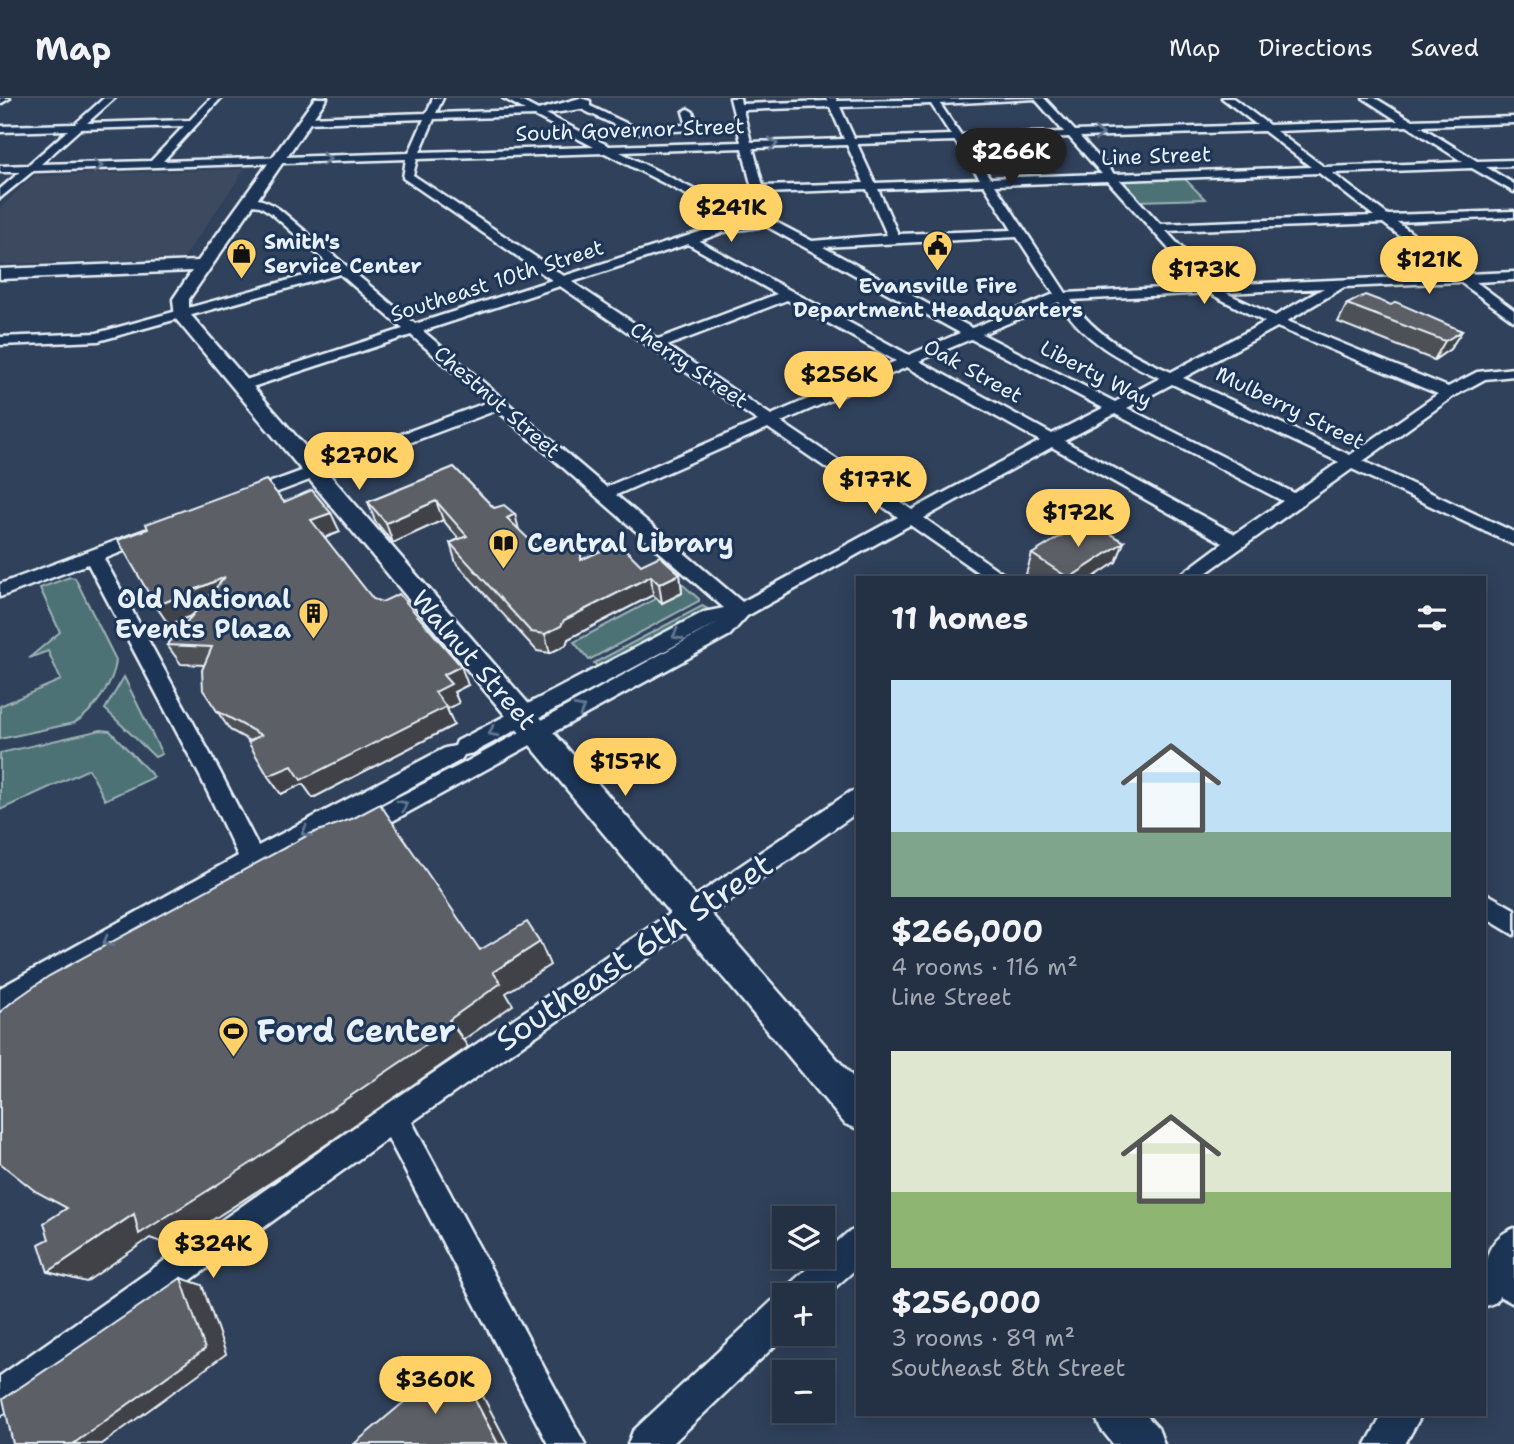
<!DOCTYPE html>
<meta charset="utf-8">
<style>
body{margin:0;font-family:"Shantell Sans",sans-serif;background:#2c394b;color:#f1f3f6;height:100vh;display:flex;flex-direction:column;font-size:26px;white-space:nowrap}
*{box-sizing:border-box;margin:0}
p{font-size:23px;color:#a3a9b2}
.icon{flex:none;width:38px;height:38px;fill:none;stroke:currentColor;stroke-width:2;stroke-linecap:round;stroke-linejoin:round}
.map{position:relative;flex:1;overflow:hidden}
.drawer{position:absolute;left:856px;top:478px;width:630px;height:840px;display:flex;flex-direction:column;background:#243144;border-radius:0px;box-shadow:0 4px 18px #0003,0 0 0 2px #414c5d}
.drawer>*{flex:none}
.buttons{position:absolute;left:772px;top:1108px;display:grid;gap:14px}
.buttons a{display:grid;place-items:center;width:63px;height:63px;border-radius:0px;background:#243144;box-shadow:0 4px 18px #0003,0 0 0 2px #414c5d;font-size:35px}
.price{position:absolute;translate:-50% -60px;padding:0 16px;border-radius:24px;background:#ffd166;color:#111;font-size:23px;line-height:46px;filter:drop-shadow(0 2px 4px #0008)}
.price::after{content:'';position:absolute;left:50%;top:42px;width:21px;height:16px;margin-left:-10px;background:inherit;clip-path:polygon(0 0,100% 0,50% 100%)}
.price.on{background:#222;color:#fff}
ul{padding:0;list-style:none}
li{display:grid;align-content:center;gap:14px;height:371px;padding:0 35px}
li span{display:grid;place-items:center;height:217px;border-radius:0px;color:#555}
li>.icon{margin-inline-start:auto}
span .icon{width:126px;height:126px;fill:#fffc;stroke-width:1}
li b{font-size:30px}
h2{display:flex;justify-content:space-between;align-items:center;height:84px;padding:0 35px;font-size:30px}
header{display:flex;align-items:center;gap:42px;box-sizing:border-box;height:98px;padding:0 35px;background:#243144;border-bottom:2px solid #414c5d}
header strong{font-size:33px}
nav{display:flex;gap:38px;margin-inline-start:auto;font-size:24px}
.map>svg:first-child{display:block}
.built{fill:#3d4a5e}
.green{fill:#4e7274;stroke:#9bb2b6;stroke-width:2}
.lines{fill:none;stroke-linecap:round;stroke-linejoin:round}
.minor-casing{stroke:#e8f1f8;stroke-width:5}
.major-casing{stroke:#e8f1f8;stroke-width:5}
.minor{fill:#1d3557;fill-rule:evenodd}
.major{fill:#1d3557;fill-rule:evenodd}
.wall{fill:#4e5157;stroke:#e8f1f8;stroke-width:2}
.shaded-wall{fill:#404247;stroke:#e8f1f8;stroke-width:2}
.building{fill:#5b5e65;stroke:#e8f1f8;stroke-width:2}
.oneway{stroke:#64778f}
.labels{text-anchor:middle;stroke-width:6;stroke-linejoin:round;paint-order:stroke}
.far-street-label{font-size:21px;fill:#e8f1f8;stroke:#1d3557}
.far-poi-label{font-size:21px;font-weight:bold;fill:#e8f1f8;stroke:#1d3557;text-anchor:start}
.poi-label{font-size:26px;font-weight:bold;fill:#e8f1f8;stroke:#1d3557;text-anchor:start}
.street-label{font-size:26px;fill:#e8f1f8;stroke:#1d3557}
.near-street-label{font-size:32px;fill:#e8f1f8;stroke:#1d3557}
.near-poi-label{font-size:32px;font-weight:bold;fill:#e8f1f8;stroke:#1d3557;text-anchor:start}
</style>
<header>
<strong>Map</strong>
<nav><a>Map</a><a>Directions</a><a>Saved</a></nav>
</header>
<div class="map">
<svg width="1514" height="1346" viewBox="0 0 1514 1346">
<rect width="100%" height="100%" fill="#30415b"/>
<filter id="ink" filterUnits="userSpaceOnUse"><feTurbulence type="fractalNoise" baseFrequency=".0143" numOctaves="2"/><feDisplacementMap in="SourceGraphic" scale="14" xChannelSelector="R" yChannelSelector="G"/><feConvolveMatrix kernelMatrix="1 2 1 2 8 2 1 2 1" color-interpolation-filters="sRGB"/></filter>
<g filter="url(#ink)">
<path class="built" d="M245,71L183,161L0,166V110L34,78Z"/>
<path class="green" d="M1183,79L1205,101L1138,103L1119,82Z
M70,479L75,480L116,562C115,583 93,615 74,625L0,641V608L61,582L48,553L29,560L60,534L40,490Z
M674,479L699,501V503L589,562L574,544L657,500L662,505L681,496Z
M702,508L710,512L600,571L594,565Z
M124,579L162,656L155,659L105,611Z
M101,632L110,633L154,679L105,702L89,671L0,712V655Z"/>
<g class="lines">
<defs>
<path id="minor" d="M104,0H115L87,25L190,22L211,0H221L163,63L409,55L424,21L306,25L301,22L306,19L427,15L433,0H443L436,15L525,12L503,0H515L538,12L580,0L590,3V8L634,29L687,27L683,14L688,11L693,14L697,27L694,32L632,35L581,11L546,16L609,48L741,44L730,0H740L741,6L828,3L826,0H836L837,3L1044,0L1075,33L1257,27L1222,0H1233L1269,27L1398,23L1363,0H1375L1411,22L1514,19V25L1420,28L1477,63L1514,62V68L1486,69L1514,86V94L1472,70L1332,75L1388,117L1514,113V119L1397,124L1466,176L1514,174V182L1476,184L1514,212V223L1460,184L1344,189L1287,223L1448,289L1477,274L1514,270V278L1485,281L1454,298L1363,363L1514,434V447L1352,371L1199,480H1176L1223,445L1052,349L924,420L1009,480H986L910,427L747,518L730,537L369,736L361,739L353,736L349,729L353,722L466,664L719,524L473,655L464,657L461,662L267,767L271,776L268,784L259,787L250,784L248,778L0,917V890L238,758L201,680L88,466L0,499V486L145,432H157L160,436L157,440L104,461L220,674L258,748L445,650L455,648L457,643L704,514L724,510L497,312L251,404H239L236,400L239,396L488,304L411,237L246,291H236L233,288L236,285L403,231L340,176L98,243L0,247V239L97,235L333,170L271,115L260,108L246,106L244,104C255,96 269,104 279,111L415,226L552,182L403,80L406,61L33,73L0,100V91L20,74H0V68L28,67L68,32L0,34V28L75,26ZM1035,1L1064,34L961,37L940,6ZM931,6L951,37L854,40L840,9ZM830,9L844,41L751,44L743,12ZM535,18L594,49L420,54L434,21ZM184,28L151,63L41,66L80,31ZM1407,28L1463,64L1324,69L1276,33ZM1264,33L1311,69L1114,76L1080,39ZM1069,39L1102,76L990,80L965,43ZM955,43L980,81L875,85L857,46ZM847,47L864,85L763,88L753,50ZM742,50L754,98H718L695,92L620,54ZM605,55L687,97L718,104H756L761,107L767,104L764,95L867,91L887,137L812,143L768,120L718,128L564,178L413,77L417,61ZM1319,75L1374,118L1160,126L1120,82ZM1108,83L1202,188L1066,195L995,87ZM984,87L1012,132L898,136L878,91ZM1383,125L1451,177L1216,187L1166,133ZM766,128L960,235L909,257L699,143L724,134ZM1017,139L1054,196L972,230L823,149ZM688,146L777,196L658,241L572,184ZM560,188L758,323L606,389L423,233ZM1324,190L1275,218L1226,195ZM1209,195L1265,224L1171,274C1132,257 1095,238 1071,202ZM787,202L896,263L771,317L667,248ZM1059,204C1085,244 1117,260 1160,280L1115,304L982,236ZM1277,229L1438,296L1350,357L1183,280ZM971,241L1103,310L1052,336L919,263ZM907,269L1040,343L912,412L781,324ZM1172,286L1339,364L1294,395L1127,310ZM1115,316L1283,403L1235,436L1064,343ZM768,330L898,419L742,504L616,397Z
M858,692V714L412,1024L585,1346H548L388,1040L12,1311L0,1317V1278L383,1009L850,694Z
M1484,794L1514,811V837L1484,819Z
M858,1130V1169L822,1201V1197H786L791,1185L847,1135Z
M1514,1130V1206L1499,1198L1496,1204L1484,1209C1484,1178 1479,1144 1514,1130Z
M784,1198V1236H787L672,1346H628L633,1333L772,1203Z
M1383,1316H1422L1405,1346H1366Z"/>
<path id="major" d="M0,0H10L0,6Z
M315,0H327L189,201V215L858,985V1031L845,1026L175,220L173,201L192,173L0,181V171L198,163Z
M1094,1316H1145L1158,1330L1164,1346H1113L1101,1331Z"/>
</defs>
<use href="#minor" class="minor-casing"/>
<use href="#major" class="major-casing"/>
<use href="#minor" class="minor"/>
<use href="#major" class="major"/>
</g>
<path class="wall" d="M1347,206L1462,233L1450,251L1434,262L1338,224Z
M454,369L494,410L542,454L584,461L641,467L680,476L682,495L662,505L653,497L568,541L566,547L550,555L537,553L456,465L450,445L459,441L443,422L393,445L375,423L368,404Z
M284,404L340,434L325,440L373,501L468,587L454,594L459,605L447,611L454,627L313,700L303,686L281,696L268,678L250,643L230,632L217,613L205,567L181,566L167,547L193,517L169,527Z
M1124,444L1116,464L1092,480H1032L1026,476L1032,456Z"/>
<path class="shaded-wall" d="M1462,233L1450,251L1434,262L1445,243Z
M436,403L443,422L393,445L386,425Z
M331,415L340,434L320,441L311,422Z
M515,416L520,436L507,420Z
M1124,444L1116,464L1092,480H1069Z
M680,476L682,495L662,505L659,486Z
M651,478L653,497L568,541L566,547L550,555L545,536L564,522Z
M225,479L236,499L169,527L156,508Z
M461,568L468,587L454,594L459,605L447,611L454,627L313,700L303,686L281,696L268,678L435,594L443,577Z
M540,844L550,867L506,895L513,907L463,942L449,922L493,874Z
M454,928L468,949L276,1081L172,1148L150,1140L86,1184L48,1174L134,1116Z
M181,1180L202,1187L226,1256L102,1346H73Z
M454,1262L466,1266L508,1346H498Z"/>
<path class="building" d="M1365,197L1391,207L1396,204L1462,233L1445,243L1347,206Z
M454,369L494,410L504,407L515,416L507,420L542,454L562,445L572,444L581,448V462L619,445L641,467L660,458L680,476L659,486L651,478L564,522L561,528L545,536L531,534L450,445L467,438L436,403L386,425L368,404Z
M266,382L284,404L312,392L331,415L311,422L373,501L382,504L399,496L461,568L443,577L451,586L435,594L446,609L301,682L292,668L268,678L248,644L261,637L217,613L203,592L202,572L212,549L167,547L225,479L156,508L118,442L148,431L146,426Z
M1087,422L1124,444L1069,480L1032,456Z
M380,706L480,852L527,824L540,844L493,874L501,885L449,922L454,928L250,1066L139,1136L134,1116L48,1174L39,1146L49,1141L44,1125L67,1110L35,1093L0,1065V914L12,904L49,878L310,736L354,720Z
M181,1180L205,1251L73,1346H13L3,1301Z
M454,1262L498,1346H354Z"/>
<defs><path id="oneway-chevron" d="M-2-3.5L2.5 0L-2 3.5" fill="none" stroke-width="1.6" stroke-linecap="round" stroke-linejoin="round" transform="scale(1.75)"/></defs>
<g class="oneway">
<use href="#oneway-chevron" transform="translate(1099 36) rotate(-2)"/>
<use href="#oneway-chevron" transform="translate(773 46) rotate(-2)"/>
<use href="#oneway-chevron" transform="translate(326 61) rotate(-2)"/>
<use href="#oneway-chevron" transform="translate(98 68) rotate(-2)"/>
<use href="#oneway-chevron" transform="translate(677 537) rotate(152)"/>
<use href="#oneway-chevron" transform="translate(580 611) rotate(-29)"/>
<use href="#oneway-chevron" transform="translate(493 634) rotate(152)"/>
<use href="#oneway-chevron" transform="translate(403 707) rotate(-28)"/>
<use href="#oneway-chevron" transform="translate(306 734) rotate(152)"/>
<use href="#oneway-chevron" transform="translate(107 844) rotate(151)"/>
</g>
</g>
<defs>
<symbol id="civic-pin" viewBox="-11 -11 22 30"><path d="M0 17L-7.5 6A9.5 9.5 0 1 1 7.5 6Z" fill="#ffd166" stroke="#1d3557"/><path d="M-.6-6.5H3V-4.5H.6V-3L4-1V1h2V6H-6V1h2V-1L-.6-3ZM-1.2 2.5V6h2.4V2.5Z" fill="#111"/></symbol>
<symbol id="shop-pin" viewBox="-11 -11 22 30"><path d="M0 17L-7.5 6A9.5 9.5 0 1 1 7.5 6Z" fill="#ffd166" stroke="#1d3557"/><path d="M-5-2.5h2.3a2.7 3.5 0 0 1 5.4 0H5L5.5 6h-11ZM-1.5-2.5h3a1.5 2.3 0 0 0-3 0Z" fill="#111"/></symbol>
<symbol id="library-pin" viewBox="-11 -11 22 30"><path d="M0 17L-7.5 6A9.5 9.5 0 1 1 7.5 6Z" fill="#ffd166" stroke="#1d3557"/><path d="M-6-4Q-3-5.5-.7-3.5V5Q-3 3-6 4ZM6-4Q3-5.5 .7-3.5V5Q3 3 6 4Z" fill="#111"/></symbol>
<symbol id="building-pin" viewBox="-11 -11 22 30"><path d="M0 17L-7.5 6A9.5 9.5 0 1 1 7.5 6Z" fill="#ffd166" stroke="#1d3557"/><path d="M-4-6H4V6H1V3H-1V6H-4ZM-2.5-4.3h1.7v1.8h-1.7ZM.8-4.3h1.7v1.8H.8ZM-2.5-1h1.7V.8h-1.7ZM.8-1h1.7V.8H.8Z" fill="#111"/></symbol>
<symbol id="stadium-pin" viewBox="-11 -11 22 30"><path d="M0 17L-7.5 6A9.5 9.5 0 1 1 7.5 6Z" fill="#ffd166" stroke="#1d3557"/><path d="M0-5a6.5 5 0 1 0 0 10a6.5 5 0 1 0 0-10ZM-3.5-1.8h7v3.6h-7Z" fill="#111"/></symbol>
</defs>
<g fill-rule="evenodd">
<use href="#civic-pin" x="920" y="130" width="35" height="47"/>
<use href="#shop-pin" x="224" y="138" width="35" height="47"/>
<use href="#library-pin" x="486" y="428" width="35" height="47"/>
<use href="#building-pin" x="296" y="498" width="35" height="47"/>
<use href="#stadium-pin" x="216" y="916" width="35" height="47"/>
</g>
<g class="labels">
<g class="far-street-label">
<text transform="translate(630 32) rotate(-2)" y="7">South Governor Street</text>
<text transform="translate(1156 58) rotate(-2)" y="7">Line Street</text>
<text transform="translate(497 183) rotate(-18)" y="7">Southeast 10th Street</text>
<text transform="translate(689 267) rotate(34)" y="7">Cherry Street</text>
<text transform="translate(973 273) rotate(29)" y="7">Oak Street</text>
<text transform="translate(1096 276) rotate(27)" y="7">Liberty Way</text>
<text transform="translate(497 304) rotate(41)" y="7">Chestnut Street</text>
<text transform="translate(1290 310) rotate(26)" y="7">Mulberry Street</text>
</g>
<g class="far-poi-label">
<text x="264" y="151">Smith's<tspan x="264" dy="24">Service Center</tspan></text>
<text x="938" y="195" text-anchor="middle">Evansville Fire<tspan x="938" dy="24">Department Headquarters</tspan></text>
</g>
<g class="poi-label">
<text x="527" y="454">Central Library</text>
<text x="291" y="510" text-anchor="end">Old National<tspan x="291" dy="30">Events Plaza</tspan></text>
</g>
<g class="street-label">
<text transform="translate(474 562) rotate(49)" y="9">Walnut Street</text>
</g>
<g class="near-street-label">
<text transform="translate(634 854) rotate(-34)" y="11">Southeast 6th Street</text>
</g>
<g class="near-poi-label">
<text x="257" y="944">Ford Center</text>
</g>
</g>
</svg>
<div class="buttons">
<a><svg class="icon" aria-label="layers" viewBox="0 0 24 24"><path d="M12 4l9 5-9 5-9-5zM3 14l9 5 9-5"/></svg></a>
<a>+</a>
<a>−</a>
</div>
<b class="price on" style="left:1011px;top:90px">$266K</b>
<b class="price" style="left:731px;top:146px">$241K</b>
<b class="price" style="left:1429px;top:198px">$121K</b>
<b class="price" style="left:1204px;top:208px">$173K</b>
<b class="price" style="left:839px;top:313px">$256K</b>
<b class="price" style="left:359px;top:394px">$270K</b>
<b class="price" style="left:875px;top:418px">$177K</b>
<b class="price" style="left:1078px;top:451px">$172K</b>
<b class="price" style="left:625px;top:700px">$157K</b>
<b class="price" style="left:213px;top:1182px">$324K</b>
<b class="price" style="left:435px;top:1318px">$360K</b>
<section class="drawer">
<h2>11 homes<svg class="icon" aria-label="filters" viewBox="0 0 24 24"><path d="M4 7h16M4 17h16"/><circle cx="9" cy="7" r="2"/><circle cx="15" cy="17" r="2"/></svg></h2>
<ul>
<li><span style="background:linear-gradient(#bfe0f5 70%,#7fa58c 0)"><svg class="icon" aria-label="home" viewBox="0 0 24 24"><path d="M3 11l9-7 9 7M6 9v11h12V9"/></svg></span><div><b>$266,000</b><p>4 rooms · 116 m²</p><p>Line Street</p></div></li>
<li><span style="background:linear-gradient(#dfe7d0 65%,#8fb573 0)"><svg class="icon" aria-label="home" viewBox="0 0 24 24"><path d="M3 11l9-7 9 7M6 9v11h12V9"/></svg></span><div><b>$256,000</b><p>3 rooms · 89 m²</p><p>Southeast 8th Street</p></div></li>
</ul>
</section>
</div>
